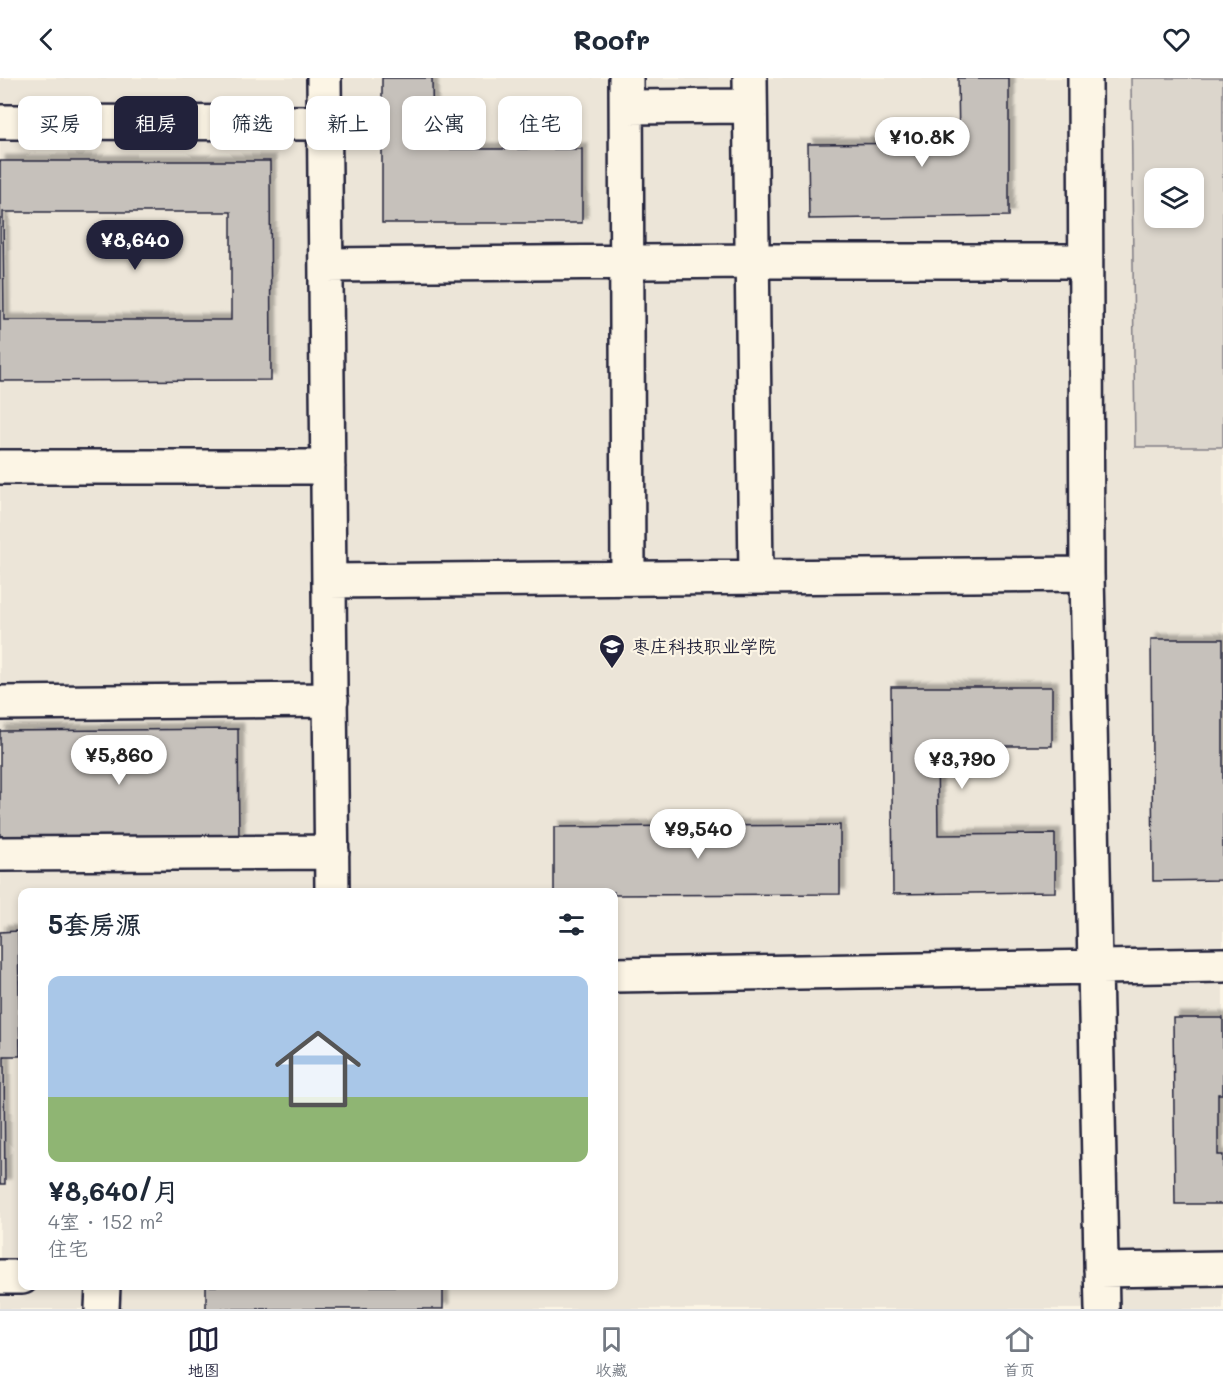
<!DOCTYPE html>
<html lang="zh">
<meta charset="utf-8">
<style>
body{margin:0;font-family:Mali,"LXGW WenKai TC",sans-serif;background:#f2f2f3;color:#1f2937;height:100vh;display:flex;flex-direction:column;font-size:22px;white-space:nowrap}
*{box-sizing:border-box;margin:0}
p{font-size:20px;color:#747a83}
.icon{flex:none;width:33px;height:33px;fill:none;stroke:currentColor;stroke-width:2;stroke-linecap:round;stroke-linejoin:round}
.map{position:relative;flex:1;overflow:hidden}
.side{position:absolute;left:18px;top:810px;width:600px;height:402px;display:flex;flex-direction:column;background:#fff;border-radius:12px;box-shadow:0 3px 9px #0003}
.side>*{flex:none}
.guide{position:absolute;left:18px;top:18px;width:600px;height:54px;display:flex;gap:12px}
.controls{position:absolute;left:1144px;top:90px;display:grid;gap:12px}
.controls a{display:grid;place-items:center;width:60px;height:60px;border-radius:12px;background:#fff;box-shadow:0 3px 9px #0003;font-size:30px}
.price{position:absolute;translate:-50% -51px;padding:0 14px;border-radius:21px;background:#fff;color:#222;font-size:20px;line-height:39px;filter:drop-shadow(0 2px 3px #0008)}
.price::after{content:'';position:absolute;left:50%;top:36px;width:18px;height:14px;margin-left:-9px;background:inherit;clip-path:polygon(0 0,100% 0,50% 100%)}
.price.selected{background:#22223b;color:#fff}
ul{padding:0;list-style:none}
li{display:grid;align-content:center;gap:12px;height:318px;padding:0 30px}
li span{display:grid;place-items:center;height:186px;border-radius:12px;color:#555}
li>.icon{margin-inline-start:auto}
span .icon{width:108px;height:108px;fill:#fffc;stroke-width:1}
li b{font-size:26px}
h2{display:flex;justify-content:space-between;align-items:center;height:72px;padding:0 30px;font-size:26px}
.pill{padding:0 21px;border-radius:12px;background:#fff;box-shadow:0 3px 9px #0003;font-size:21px;line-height:54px}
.pill.selected{background:#22223b;color:#fff}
header{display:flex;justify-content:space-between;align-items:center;height:78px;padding:0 30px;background:#fff;font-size:27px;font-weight:800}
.dock{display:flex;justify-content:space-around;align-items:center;height:84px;border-top:2px solid #e0e1e3;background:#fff;font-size:16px;color:#747a83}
.dock a{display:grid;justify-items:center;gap:3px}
.dock .selected{color:#22223b}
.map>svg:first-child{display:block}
.built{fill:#ece5d8;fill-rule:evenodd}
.green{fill:#dcd6cc;stroke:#7f7c84;stroke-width:1.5;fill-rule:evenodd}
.building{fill:#c6c1bb;stroke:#22223b;stroke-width:1.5;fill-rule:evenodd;filter:url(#shadow)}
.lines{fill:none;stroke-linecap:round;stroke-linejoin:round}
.minor-casing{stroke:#22223b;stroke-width:38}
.minor{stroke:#fcf5e5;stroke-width:33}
.labels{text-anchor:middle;stroke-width:4.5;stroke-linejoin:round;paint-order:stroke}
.poi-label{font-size:18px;fill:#22223b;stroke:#fcf5e5;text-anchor:start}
</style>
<header><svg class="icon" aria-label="back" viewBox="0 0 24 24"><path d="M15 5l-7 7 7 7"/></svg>Roofr<svg class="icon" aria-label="heart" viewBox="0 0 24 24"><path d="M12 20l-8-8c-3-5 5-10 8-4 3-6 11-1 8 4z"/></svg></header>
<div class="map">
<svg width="1223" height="1231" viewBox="0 0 1223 1231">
<defs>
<filter id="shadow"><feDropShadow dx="5.5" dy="-5.5" stdDeviation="1.5" flood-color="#0004"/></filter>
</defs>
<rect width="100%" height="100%" fill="#fcf5e5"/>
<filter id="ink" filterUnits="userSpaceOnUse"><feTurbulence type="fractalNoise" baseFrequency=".0167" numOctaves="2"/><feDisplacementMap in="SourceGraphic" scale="12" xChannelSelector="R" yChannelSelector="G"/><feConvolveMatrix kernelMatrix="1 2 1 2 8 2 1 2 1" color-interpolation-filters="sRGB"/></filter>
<g filter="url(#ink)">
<path class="built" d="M0,0H1131L1135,369H1223V1231H0ZM22,814H614V1208H22Z"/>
<path class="green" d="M1131,0H1223V369H1135ZM1155,100H1194V140H1155Z"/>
<path class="building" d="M382,0H432L433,71H582V145H382Z
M958,0H1009V138L809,141L808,66L959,65Z
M0,83H270L271,302L0,303ZM3,134H231V242H4Z
M1151,561H1223V802L1153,803Z
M891,609H1052V668H937L938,757L1055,756V814L893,816Z
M238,651L239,763L0,765V653Z
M840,747V816L614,817V814H554V749Z
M18,853L20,978H4L5,1106H0V854Z
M1173,940H1223V1016H1218V1077H1223V1126H1175Z
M206,1208H503H443V1231H206Z"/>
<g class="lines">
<defs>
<path id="minor" d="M324,0L332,814
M626,0L628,500
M750,0L756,499
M1085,0L1087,496L1102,1231
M627,29L749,28
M0,44L325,45
M326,187L751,183H1084
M0,389H328
M329,503L1087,496
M0,625L331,622
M0,776L332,774
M614,897L1223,887
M1101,1192L1223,1190
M0,1199H22
M102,1231L103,1208"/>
</defs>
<use href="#minor" class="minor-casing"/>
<use href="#minor" class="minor"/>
</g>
</g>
<defs>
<symbol id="university-pin" viewBox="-11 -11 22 30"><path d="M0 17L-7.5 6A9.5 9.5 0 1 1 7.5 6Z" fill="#22223b" stroke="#fcf5e5"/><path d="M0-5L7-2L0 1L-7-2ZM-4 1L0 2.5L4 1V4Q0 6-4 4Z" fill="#fff"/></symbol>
</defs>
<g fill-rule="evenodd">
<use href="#university-pin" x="597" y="554" width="30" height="40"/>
</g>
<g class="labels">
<g class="poi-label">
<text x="632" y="575">枣庄科技职业学院</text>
</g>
</g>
</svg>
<div class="controls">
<a><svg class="icon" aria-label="layers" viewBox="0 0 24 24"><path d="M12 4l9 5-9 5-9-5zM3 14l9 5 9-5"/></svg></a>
</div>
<b class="price" style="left:922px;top:90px">¥10.8K</b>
<b class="price selected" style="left:135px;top:193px">¥8,640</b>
<b class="price" style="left:119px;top:708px">¥5,860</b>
<b class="price" style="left:962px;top:712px">¥3,790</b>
<b class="price" style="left:698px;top:782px">¥9,540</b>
<div class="guide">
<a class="pill">买房</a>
<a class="pill selected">租房</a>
<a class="pill">筛选</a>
<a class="pill">新上</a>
<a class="pill">公寓</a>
<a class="pill">住宅</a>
</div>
<section class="side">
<h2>5套房源<svg class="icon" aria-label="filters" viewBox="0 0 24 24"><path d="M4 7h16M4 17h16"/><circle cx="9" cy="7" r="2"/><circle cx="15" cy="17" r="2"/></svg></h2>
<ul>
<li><span style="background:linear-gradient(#a9c7e8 65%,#8fb573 0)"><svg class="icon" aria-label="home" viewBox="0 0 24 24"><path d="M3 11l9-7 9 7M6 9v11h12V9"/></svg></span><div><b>¥8,640/月</b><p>4室 · 152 m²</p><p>住宅</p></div></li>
</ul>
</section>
</div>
<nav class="dock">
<a class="selected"><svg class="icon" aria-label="map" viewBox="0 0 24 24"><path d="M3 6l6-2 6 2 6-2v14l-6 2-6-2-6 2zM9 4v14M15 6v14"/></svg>地图</a>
<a><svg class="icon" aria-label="saved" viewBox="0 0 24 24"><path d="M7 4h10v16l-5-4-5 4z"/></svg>收藏</a>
<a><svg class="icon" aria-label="home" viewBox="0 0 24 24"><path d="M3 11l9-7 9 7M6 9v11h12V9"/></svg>首页</a>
</nav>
